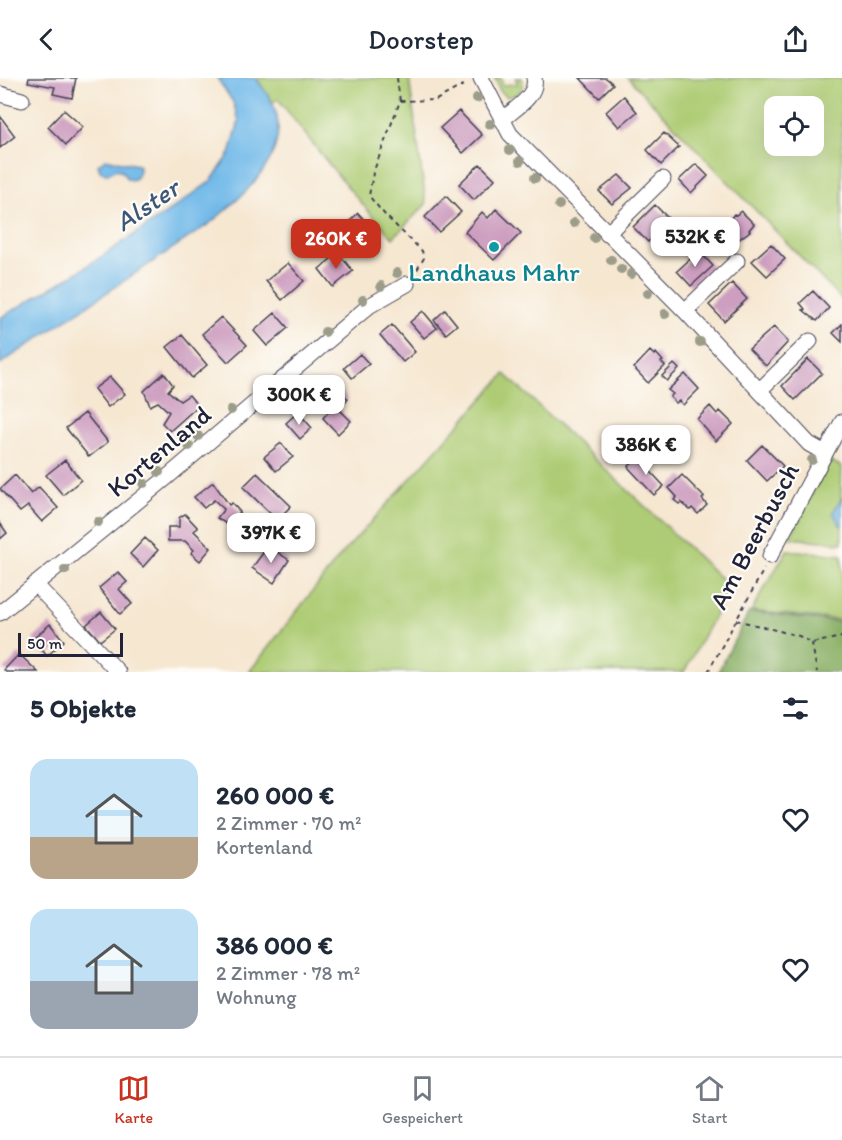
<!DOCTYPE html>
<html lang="de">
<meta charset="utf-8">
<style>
body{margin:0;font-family:Itim,sans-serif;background:#f2f2f3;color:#1f2937;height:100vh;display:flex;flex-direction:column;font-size:22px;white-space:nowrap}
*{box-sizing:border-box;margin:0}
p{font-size:20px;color:#747a83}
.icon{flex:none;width:33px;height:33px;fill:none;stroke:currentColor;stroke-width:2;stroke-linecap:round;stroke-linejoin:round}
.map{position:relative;height:594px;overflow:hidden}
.sheet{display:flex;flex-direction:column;background:#fff;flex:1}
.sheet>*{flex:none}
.buttons{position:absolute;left:764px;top:18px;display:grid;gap:12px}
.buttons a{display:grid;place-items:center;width:60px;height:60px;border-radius:12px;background:#fff;box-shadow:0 6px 24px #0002;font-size:30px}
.scale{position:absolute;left:18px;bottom:15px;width:105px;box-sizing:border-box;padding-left:6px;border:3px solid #22223b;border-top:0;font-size:16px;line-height:21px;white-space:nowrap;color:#22223b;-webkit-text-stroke:4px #fdfcf7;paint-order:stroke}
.price{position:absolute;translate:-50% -51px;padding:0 14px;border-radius:12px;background:#fff;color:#222;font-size:20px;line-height:39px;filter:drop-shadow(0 2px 3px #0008)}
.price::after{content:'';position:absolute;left:50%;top:36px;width:18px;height:14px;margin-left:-9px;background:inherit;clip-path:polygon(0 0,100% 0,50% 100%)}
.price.selected{background:#c8321e;color:#fff}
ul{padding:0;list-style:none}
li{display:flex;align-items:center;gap:18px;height:150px;padding:0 30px}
li span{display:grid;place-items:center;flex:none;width:168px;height:120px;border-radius:18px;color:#555}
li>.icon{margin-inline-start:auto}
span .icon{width:72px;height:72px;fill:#fffc;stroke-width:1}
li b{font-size:26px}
h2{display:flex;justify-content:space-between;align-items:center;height:72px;padding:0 30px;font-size:26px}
header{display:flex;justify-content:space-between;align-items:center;height:78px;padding:0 30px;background:#fff;font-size:27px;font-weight:600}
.tabs{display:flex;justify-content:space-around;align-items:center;height:84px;border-top:2px solid #e0e1e3;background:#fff;font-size:16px;color:#747a83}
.tabs a{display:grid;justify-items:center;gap:3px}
.tabs .selected{color:#c8321e}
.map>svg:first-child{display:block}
.green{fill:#aecc74;stroke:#687758;stroke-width:1.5;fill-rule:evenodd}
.forest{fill:#8ab066;stroke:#566950;stroke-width:1.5}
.water{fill:#71b9e9;stroke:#4a6e92;stroke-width:1.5}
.building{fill:#cd9ec0}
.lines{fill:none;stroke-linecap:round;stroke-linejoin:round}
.minor-casing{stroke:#424052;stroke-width:17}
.path{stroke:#424052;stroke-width:2;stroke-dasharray:4.5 4.5;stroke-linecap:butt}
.minor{stroke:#fff;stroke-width:15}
.tree{fill:#9c9c8a}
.culture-dot{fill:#0f9aa8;stroke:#fdfcf7;stroke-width:2}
.labels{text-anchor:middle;stroke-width:4.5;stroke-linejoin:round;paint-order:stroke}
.culture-label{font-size:26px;fill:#0d838f;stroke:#fdfcf7}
.street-label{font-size:26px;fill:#22223b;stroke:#fdfcf7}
.water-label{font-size:27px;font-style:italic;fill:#3e5778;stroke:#fdfcf7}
</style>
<header><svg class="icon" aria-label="back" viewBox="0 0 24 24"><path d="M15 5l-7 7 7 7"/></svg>Doorstep<svg class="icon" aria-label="share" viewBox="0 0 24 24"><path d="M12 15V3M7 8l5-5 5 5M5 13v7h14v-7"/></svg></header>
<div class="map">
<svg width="842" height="594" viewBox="0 0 842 594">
<rect width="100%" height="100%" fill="#fdfcf7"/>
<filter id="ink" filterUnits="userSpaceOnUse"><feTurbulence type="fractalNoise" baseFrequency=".0167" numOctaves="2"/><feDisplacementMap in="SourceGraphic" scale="12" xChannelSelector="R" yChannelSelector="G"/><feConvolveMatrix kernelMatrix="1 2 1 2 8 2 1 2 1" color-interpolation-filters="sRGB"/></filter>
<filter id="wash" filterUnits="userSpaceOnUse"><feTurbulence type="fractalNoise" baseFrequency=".008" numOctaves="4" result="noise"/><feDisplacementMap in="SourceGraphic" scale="24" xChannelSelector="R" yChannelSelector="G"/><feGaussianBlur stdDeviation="1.35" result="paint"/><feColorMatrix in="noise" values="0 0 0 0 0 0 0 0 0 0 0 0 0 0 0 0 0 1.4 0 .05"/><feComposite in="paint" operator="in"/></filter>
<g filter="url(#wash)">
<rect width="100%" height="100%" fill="#f6e7d1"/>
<path class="green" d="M256,0H409L426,126L393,160C351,116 315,69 278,21L272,25Z
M495,0H501L503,7L517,6L516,0H522C525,12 519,17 507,19L500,13Z
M628,0H842V222ZM774,28H813V68H774Z
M505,296L730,509L684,594H249L341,477Z
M829,382L842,389L840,447H842V465L790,460Z
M787,472L842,477V542L751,533Z"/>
<path class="forest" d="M749,534L842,544V594H718Z"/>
<path class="water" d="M217,0H256C261,8 268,15 272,24C296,75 244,117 209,146L0,286V240L78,194L165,136L211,103L230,76L239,43L233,24Z
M105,81L138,87C141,92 137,98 134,102L127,101L122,93L117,91L107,96L100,93L98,87Z
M842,420V447H840L833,434Z"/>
<g id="blocks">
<path class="building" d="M29,0H76L72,20L53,16L55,9L28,4Z
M580,0H606L613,6L599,20Z
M624,18L637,34L619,49L606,34Z
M64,32L83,49L66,67L48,49Z
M459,33L482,57L463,75L440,50Z
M0,38L15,58L0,70Z
M664,55L679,69L661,87L647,72Z
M480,86L495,101L474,122L459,106Z
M696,86L708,98L691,115L679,102Z
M619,97L632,110L612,126L599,113Z
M446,118L461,134L439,154L425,139Z
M655,127L670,142L663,149L667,154L660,161L655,157L648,164L633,149Z
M496,131L521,155L494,182L465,154L482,134L488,140Z
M741,133L754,146L749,152L750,153L738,162L725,148L734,136L736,137Z
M358,135L375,153L362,167L344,149Z
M771,166L785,181L767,198L752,183Z
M699,173L713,188L691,208L677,193Z
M338,175L353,193L333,209L319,191Z
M288,185L304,203L282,222L266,203Z
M732,205L747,221L724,243L709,227Z
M813,213L829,230L817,243L803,232L805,231L800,225Z
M445,232L457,247L446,256L434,242Z
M423,233L437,250L424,260L410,244Z
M275,235L288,250L267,268L254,253Z
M221,239L247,267L228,284L202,256Z
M842,246V264L833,255Z
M392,247L415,274L403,284L380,257Z
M774,249L788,264L766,288L749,271Z
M182,257L207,287L192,300L167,269Z
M650,273L654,277L656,275L663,283L661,284L665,288L648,305L634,290Z
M360,276L369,286L352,300L344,290Z
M808,281L822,295L795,322L782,308Z
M674,286L679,291L667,303L662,298Z
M164,295L173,307L168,313L180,323L189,317L198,328L170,353L162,345L169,334L158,324L150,328L144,313Z
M685,296L699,311L683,327L679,323L676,325L670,319L673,316L668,312Z
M110,299L125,316L108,329L94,311Z
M336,309L348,321L338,330L351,343L338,356L323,340L329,333L320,324Z
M710,328L717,336L720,333L733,346L716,363L697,341Z
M298,334L312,350L300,361L286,345Z
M85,335L108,364L89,379L66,350Z
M281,365L293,379L276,393L264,379Z
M762,367L783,388L767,403L747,382Z
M638,380L664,408L654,417L628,389Z
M65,382L81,402L63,417L46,397Z
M257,395L291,428L277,442L243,409Z
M15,397L31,416L39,409L58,430L42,444L28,428L20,434L0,411Z
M682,397L704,419L702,421L707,427L698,436L692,430L690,432L681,424L679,426L674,422L677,419L669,410Z
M213,404L229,427L232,425L240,434L228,447L217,440L224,431L214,422L204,430L194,419Z
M185,436L198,450L194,453L211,470L200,483L191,475L194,472L185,463H168V449H179V440Z
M0,445L7,455L0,461Z
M145,460L158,472L143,489L130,476Z
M268,468L289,482L274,505L252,490Z
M118,494L127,504L119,511L132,526L120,536L99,510Z
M101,534L115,551L100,563L86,547Z
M50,546L64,563L47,578L33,561Z
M19,576L38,594H6L4,592Z"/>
</g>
</g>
<g filter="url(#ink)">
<use href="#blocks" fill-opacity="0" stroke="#424052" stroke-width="1.5"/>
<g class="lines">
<defs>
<path id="minor" d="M481,0L510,56L685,233L809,366L825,375
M0,16L22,22
M502,42C514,31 538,18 534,0
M607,156L663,101
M685,233L737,183
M760,312L810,263
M770,478L842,344
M35,506L118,594
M0,535L165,401L369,228L407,206"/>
</defs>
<use href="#minor" class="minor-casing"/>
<path class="path" d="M397,0L400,23L373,95L369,118L385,137L422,173L424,180L415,195
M400,23L436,22L467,5
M736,542L799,558L812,565L842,559
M812,565L817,594
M708,594L764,491"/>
<use href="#minor" class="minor"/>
</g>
<g class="tree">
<circle cx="477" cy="20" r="5"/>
<circle cx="490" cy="46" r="5"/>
<circle cx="510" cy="72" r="5"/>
<circle cx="520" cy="83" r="5"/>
<circle cx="535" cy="100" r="5"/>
<circle cx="559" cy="127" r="5"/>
<circle cx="574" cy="145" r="5"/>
<circle cx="594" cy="160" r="5"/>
<circle cx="611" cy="182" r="5"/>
<circle cx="621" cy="191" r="5"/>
<circle cx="397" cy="195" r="5"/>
<circle cx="631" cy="196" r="5"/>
<circle cx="381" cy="208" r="5"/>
<circle cx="648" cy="215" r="5"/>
<circle cx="363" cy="222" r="5"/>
<circle cx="665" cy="236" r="5"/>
<circle cx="325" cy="254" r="5"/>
<circle cx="700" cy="264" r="5"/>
<circle cx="256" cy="313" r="5"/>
<circle cx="231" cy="332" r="5"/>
<circle cx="198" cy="358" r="5"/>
<circle cx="189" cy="368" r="5"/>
<circle cx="812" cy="382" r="5"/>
<circle cx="159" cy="394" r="5"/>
<circle cx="144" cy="405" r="5"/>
<circle cx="98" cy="444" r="5"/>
<circle cx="65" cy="492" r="5"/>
</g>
</g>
<circle class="culture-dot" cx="494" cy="169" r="6"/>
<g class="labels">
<g class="culture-label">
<text x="494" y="203">Landhaus Mahr</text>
</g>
<g class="street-label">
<text transform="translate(159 373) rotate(-40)" y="9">Kortenland</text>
<text transform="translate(754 458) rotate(-62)" y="9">Am Beerbusch</text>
</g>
<g class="water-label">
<text transform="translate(147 127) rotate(-34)" y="9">Alster</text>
</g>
</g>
</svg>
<div class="buttons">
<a><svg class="icon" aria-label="locate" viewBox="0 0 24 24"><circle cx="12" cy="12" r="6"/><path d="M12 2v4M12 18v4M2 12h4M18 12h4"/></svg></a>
</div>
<div class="scale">50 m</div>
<b class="price" style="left:695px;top:190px">532K €</b>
<b class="price selected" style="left:336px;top:192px">260K €</b>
<b class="price" style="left:299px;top:348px">300K €</b>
<b class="price" style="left:646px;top:398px">386K €</b>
<b class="price" style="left:271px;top:486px">397K €</b>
</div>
<section class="sheet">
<h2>5 Objekte<svg class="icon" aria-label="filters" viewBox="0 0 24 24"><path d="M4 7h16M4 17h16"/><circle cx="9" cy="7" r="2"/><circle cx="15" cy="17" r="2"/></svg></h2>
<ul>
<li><span style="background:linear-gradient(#bfe0f5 65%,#b9a48a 0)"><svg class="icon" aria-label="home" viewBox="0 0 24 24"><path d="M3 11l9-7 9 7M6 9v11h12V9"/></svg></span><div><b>260 000 €</b><p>2 Zimmer · 70 m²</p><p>Kortenland</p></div><svg class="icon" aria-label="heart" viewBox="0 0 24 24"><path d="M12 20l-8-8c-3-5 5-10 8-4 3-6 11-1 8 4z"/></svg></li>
<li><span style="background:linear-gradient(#bfe0f5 60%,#9aa5b1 0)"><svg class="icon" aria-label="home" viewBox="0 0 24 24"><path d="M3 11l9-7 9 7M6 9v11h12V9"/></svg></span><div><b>386 000 €</b><p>2 Zimmer · 78 m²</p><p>Wohnung</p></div><svg class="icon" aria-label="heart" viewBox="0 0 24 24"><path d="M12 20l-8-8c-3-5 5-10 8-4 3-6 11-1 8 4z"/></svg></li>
</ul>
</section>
<nav class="tabs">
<a class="selected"><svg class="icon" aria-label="map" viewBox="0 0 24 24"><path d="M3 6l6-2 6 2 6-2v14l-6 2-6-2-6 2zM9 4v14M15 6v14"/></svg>Karte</a>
<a><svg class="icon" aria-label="saved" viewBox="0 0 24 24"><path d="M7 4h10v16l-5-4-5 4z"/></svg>Gespeichert</a>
<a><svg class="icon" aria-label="home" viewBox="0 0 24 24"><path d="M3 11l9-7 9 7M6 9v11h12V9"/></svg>Start</a>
</nav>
